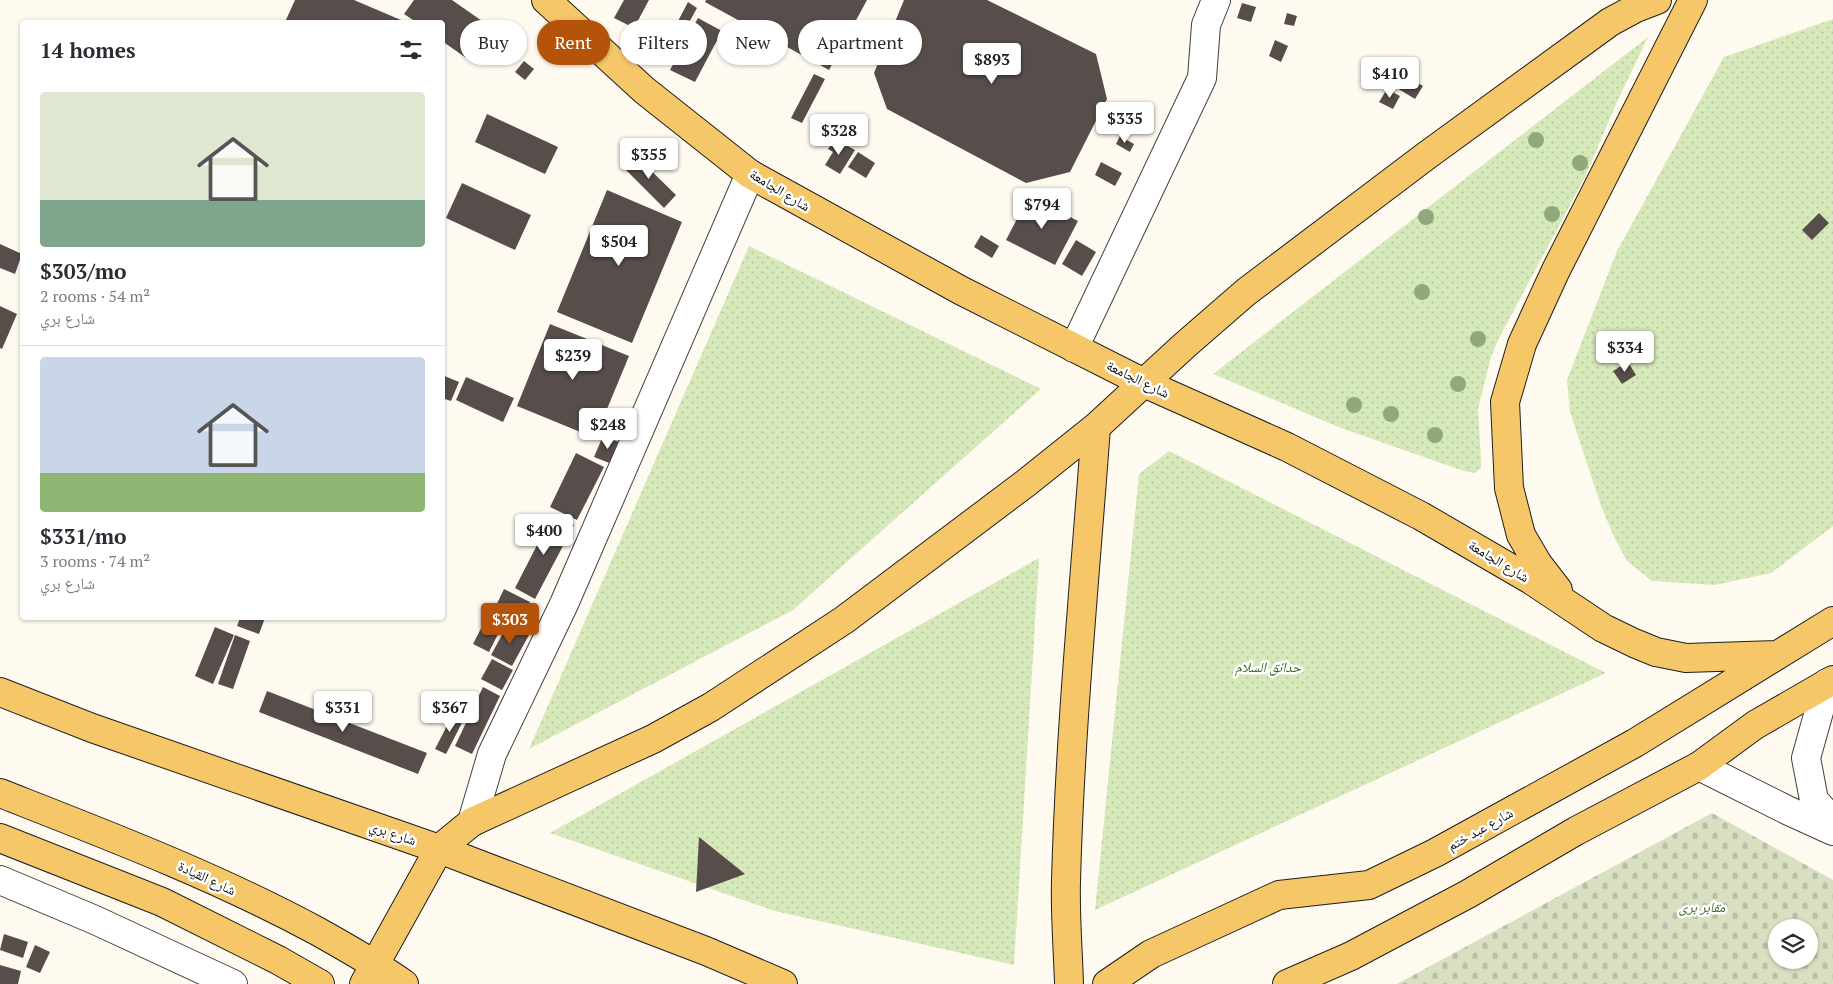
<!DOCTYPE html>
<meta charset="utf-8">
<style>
body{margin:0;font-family:"PT Serif","Noto Naskh Arabic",serif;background:#f2f2f3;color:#2b2b33;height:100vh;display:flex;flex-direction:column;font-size:19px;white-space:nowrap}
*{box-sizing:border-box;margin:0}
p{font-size:16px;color:#7c7c81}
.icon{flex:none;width:28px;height:28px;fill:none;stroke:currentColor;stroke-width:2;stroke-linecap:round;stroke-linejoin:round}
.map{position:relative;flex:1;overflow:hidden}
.drawer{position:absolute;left:20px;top:20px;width:425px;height:600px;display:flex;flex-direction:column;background:#fff;border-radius:5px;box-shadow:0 1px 4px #0004}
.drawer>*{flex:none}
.banner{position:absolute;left:460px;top:20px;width:475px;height:45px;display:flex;gap:10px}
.controls{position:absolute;left:1768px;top:919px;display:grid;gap:10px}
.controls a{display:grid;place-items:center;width:50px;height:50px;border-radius:50%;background:#fff;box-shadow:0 1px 4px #0004;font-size:25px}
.price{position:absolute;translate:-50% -42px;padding:0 11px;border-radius:5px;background:#fff;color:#222;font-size:16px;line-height:32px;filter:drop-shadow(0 1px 2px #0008)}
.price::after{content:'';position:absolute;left:50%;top:30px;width:15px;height:11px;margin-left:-8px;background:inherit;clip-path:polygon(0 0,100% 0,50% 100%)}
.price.on{background:#b45309;color:#fff}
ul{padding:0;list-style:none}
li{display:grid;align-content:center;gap:10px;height:265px;padding:0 20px}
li+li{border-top:1px solid #e1e1e2}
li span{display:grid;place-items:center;height:155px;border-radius:5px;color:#555}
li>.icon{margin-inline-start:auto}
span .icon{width:90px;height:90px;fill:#fffc;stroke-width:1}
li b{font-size:21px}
h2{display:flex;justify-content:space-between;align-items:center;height:60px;padding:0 20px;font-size:21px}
.tag{padding:0 18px;border-radius:22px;background:#fff;box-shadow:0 1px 4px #0004;font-size:18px;line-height:45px}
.tag.on{background:#b45309;color:#fff}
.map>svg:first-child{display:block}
.cemetery{fill:url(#cemetery-stones);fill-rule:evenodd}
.garden{fill:url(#garden-dots)}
.building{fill:#574e4b}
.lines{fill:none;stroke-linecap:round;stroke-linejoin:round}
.minor-casing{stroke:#414141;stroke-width:30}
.major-casing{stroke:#1f1f1f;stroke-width:30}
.minor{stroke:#fff;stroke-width:28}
.major{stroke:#f6c769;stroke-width:28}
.tree{fill:#8fa87d}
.labels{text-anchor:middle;stroke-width:5;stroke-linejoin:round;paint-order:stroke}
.street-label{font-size:14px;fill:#0e0e0e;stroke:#fff}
.park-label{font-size:14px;font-style:italic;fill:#34651f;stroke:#fff}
</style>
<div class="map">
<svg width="1833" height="984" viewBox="0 0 1833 984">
<defs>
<pattern id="cemetery-stones" width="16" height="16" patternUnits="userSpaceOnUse" patternTransform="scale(1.25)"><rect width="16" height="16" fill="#d9e0c1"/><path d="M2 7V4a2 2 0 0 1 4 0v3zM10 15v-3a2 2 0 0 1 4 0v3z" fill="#b9bfa5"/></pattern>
<pattern id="garden-dots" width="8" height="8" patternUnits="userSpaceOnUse" patternTransform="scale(1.25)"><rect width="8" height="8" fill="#d6e9ba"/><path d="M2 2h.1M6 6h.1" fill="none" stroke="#b6c79f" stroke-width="1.8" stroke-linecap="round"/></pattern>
</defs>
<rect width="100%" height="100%" fill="#fffaf0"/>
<path class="cemetery" d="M1712,813L1833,880V984H1397ZM1776,928H1809V960H1776Z"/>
<path class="garden" d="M1833,19V526L1771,573L1715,585L1652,581L1627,561L1615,539L1601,506L1570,412L1567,380L1617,251L1724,57Z
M1648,37L1616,104L1586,175L1499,338L1491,357L1478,409L1481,460V468L1475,473L1464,471L1341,428L1213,374Z
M749,246L1041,389L793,610L529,749Z
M1169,451L1606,673L1095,910L1139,474Z
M1039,558L1014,965L775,911L550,833Z"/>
<path class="building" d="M295,0H354L401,20V22H285Z
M414,0H452L492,28L469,60L442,41V22H416L404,14Z
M624,0H649L634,28L614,18Z
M706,0H867L829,70L705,2Z
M904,0H987L1096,54L1107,99L1070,172L1026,183L887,109L874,73Z
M688,2L697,8L686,28L677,23Z
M1242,3L1256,7L1251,22L1237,18Z
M1287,13L1297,16L1294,26L1284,24Z
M698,18L722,31L695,82L670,70Z
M1275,40L1288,46L1281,62L1269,56Z
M524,61L534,69L525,80L515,72Z
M1395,70L1423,86L1415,99L1387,82Z
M814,74L825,79L802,123L791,118Z
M1387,89L1400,96L1393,109L1379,102Z
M487,114L558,147L545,174L475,142Z
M1120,136L1134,144L1130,152L1116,144Z
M835,139L855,150L840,174L825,165L833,152L828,149Z
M858,152L875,163L866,178L848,167Z
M633,153L676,195L664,208L621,165Z
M1101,162L1122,173L1115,186L1095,175Z
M462,183L531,215L515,250L446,218Z
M607,190L682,222L632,343L557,312Z
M1029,196L1078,221L1055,265L1006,240Z
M1819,213L1829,223L1812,240L1802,230Z
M981,235L999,246L992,258L974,247Z
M1076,240L1096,252L1082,276L1062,264Z
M0,244L22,254L15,274L0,268Z
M0,306L17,314L2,349L0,348Z
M550,324L629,356L595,438L517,406Z
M1628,362L1636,375L1622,384L1613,371Z
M442,375L459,382L451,401L442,398Z
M466,377L514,398L503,422L456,400Z
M603,436L621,443L612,464L594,457Z
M576,453L604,467L577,520L550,507Z
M553,514L574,525L535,599L515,588Z
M504,589L530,602L519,625L493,612Z
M488,615L504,622L489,652L473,644Z
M240,618H265L259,634L237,626Z
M508,624L529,635L512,666L491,655Z
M215,627L234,635L213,684L195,676Z
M235,635L250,641L233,689L218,684Z
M492,659L513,670L502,690L481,679Z
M483,687L500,696L472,754L455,746Z
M267,691L427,753L418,774L259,712Z
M454,712L465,717L446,754L435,749Z
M699,837L745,874L696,892Z
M4,934L28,942L23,958L0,950Z
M35,945L50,952L40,973L26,967Z
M0,965L21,971L18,984H0Z"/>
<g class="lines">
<defs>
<path id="minor" d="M1074,348L1202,78L1206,25L1216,0
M1827,683L1806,758L1814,800L1833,821
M1699,766L1789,811L1833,831
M472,822L492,754L564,604L750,174
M0,880L95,920L233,984"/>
<path id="major" d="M546,0L644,90L750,174L962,291L1144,383L1287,447L1421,516L1531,580L1603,628L1634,643L1656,652L1686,658L1776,655
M1558,590L1538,564L1521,535L1509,488L1505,402L1522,344L1556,270L1693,0
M0,692L92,728L439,849L706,951L783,984
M0,793C107,835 215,876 317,931C347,948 376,964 404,984
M0,838L162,902L278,960L320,984
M364,984L439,849L472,822L653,739L711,707L844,620L1026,483L1096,427L1185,345L1246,292L1426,156L1610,22L1636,8L1657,0
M1069,984C1068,950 1065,915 1066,881C1070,730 1085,578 1096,427
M1107,984L1151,954L1279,895L1369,885L1435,853L1635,743L1833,621
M1287,984L1351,956L1468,894L1576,831L1699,766L1755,725L1833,680"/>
</defs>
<use href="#minor" class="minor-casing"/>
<use href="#major" class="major-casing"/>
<use href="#minor" class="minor"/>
<use href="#major" class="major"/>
</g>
<g class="tree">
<circle cx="1536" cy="140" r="8"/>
<circle cx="1580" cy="163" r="8"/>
<circle cx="1552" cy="214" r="8"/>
<circle cx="1426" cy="217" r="8"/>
<circle cx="1422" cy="292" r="8"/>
<circle cx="1478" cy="339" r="8"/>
<circle cx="1458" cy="384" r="8"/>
<circle cx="1354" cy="405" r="8"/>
<circle cx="1391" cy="414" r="8"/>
<circle cx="1435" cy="435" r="8"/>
</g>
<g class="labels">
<g class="street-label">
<text transform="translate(780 190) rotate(31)" y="5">شارع الجامعة</text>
<text transform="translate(1138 379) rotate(26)" y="5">شارع الجامعة</text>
<text transform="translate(1499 561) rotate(31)" y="5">شارع الجامعة</text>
<text transform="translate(1480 829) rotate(-29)" y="5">شارع عبد ختم</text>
<text transform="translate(393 833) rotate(19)" y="5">شارع بري</text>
<text transform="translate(207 878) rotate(25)" y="5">شارع القيادة</text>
</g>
<g class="park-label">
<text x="1268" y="672">حدائق السلام</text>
<text x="1702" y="912">مقابر برى</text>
</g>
</g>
</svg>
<div class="controls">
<a><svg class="icon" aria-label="layers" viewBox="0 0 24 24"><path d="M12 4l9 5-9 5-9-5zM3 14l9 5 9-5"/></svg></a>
</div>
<b class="price" style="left:992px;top:85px">$893</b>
<b class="price" style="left:1390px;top:99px">$410</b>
<b class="price" style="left:1125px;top:144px">$335</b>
<b class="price" style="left:839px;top:156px">$328</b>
<b class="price" style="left:649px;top:180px">$355</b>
<b class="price" style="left:1042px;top:230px">$794</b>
<b class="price" style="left:619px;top:267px">$504</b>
<b class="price" style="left:1625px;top:373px">$334</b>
<b class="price" style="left:573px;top:381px">$239</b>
<b class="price" style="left:608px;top:450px">$248</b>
<b class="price" style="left:544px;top:556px">$400</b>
<b class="price on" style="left:510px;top:645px">$303</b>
<b class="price" style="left:343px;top:733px">$331</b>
<b class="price" style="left:450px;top:733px">$367</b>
<div class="banner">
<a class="tag">Buy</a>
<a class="tag on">Rent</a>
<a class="tag">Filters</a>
<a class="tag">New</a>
<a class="tag">Apartment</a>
</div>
<section class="drawer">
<h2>14 homes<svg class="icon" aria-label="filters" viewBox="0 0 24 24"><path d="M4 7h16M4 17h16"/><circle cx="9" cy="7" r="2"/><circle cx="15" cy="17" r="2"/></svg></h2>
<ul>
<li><span style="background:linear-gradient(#dfe7d0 70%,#7fa58c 0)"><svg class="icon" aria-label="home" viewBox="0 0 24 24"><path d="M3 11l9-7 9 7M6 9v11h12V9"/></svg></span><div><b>$303/mo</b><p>2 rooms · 54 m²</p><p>شارع بري</p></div></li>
<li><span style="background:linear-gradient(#c9d6e8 75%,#8fb573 0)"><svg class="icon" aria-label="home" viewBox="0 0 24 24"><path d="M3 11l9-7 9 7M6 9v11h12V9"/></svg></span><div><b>$331/mo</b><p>3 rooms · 74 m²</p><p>شارع بري</p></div></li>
</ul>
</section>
</div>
